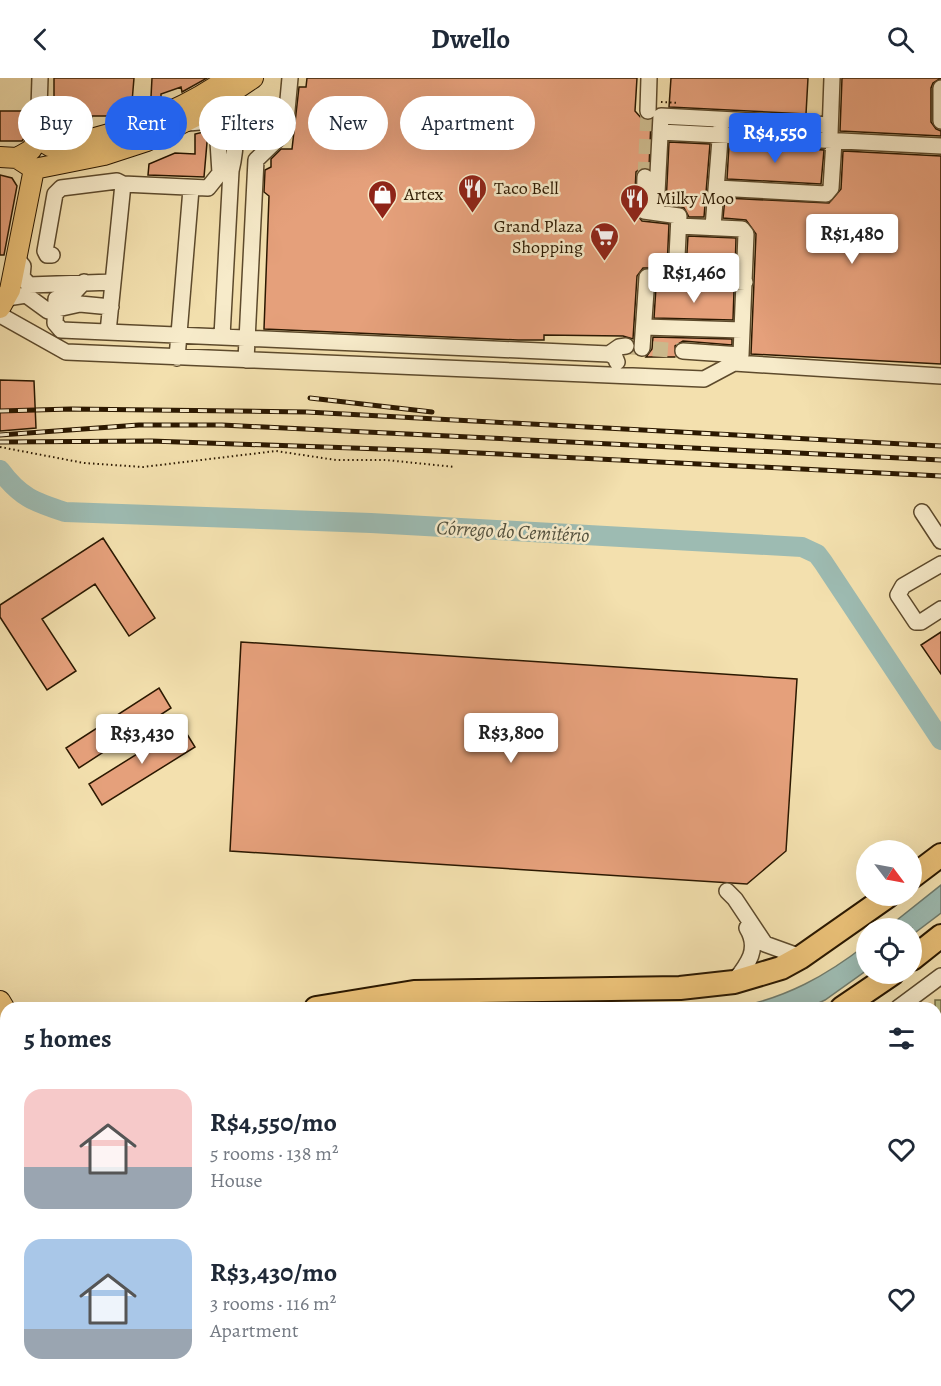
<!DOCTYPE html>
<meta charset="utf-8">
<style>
body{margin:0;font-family:Alegreya,serif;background:#f2f2f3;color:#1f2937;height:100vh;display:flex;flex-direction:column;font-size:22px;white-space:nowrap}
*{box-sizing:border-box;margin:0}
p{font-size:20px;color:#747a83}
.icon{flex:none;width:33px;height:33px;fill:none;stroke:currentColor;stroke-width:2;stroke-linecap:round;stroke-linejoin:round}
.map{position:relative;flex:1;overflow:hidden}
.sheet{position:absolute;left:0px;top:924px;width:942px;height:384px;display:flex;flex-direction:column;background:#fff;border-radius:18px 18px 0 0;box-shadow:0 6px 24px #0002}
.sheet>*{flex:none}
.hud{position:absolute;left:18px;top:18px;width:600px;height:54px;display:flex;gap:12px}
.needle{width:39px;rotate:122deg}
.controls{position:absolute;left:856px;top:762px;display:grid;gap:12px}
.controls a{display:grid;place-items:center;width:66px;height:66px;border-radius:50%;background:#fff;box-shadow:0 6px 24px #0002;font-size:30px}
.price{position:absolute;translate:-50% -51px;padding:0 14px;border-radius:6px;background:#fff;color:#222;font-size:20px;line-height:39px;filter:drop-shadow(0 2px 3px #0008)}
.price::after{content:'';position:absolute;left:50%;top:36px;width:18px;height:14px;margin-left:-9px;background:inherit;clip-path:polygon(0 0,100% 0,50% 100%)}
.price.selected{background:#2563eb;color:#fff}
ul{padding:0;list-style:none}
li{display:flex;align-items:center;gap:18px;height:150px;padding:0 24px}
li span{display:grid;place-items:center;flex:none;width:168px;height:120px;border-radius:18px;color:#555}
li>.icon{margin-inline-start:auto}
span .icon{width:72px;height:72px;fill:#fffc;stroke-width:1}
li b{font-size:26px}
h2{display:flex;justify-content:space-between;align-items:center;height:72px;padding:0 24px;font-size:26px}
.tag{padding:0 21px;border-radius:27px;background:#fff;box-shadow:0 6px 24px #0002;font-size:21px;line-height:54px}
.tag.selected{background:#2563eb;color:#fff}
header{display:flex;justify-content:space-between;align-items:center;height:78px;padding:0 24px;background:#fff;font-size:27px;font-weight:600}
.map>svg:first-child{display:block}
.green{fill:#bdc289;stroke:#746d44;stroke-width:1.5}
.water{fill:#9dbbb2;stroke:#6f7a6b;stroke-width:1.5}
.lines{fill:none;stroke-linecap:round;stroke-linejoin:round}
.river{stroke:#9dbbb2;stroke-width:20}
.building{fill:#e5a07b;stroke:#2b1800;stroke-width:1.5}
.minor-tunnel{stroke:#cbb88b;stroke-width:15;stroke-dasharray:15 8;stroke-linecap:butt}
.minor-casing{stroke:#5d4a2c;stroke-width:18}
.major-casing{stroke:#2b1800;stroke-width:22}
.highway-casing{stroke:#2b1800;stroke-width:26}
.path{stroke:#2b1800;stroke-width:2;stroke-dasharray:1.5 3;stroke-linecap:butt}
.minor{stroke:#f7ebca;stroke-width:15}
.major{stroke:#eac077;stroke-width:20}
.highway{stroke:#eac077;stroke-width:22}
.rail-casing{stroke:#2b1800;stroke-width:5}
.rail{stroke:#f7ebca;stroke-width:3;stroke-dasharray:9;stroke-linecap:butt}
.labels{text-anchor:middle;stroke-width:5;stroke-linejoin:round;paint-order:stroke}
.poi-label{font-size:18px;fill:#2b1800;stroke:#f7ebca;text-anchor:start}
.water-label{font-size:20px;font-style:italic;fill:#53513e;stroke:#f7ebca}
</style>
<header><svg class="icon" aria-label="back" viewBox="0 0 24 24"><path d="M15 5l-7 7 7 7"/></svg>Dwello<svg class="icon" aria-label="search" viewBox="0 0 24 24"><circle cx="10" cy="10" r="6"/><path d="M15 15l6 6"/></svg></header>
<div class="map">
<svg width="941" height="1308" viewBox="0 0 941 1308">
<rect width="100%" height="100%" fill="#f3e0ae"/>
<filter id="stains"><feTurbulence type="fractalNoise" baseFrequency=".00333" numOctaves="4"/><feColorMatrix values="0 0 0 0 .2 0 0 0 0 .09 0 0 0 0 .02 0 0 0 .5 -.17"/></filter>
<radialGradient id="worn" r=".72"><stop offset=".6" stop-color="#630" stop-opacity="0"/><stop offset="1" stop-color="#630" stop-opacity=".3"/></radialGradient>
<path class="green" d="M935,922H941V996H936Z"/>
<path class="water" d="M941,807V835L912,857V850H887Z
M867,866V892L825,922L808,930H734C786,920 826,898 867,866Z"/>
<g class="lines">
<path class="river" d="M0,392C20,419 34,424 65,434L371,445L802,469L817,476L823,484L941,662"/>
</g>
<path class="building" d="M54,0H134L131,36L111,43L112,38H92L91,49L54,56Z
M152,0H207L182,14L181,9L161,16V19H151Z
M307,0H637L635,33L643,42H651L649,90H641L636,94L634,133L642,143L669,146L667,190H643L637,198L633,261L623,258L544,257V262H518L264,251L269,118L264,114L265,92L271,89V81L281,71H292L299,9H306Z
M671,0H808L806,36L669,29Z
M842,0H941L933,5L931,10V44L936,51L941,53V58L840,53Z
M0,33H27L25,59L22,63H0Z
M208,53L204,99L148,97L149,86L175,75L195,76V56Z
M669,64L710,66L704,139H689L684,130L666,126Z
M729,67L824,72L821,106L727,101Z
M843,73L941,78V286L751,276L756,156L746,142L723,140L725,120L829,125L841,111Z
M0,97L12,100L17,108L4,177H0Z
M688,158L736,160L735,194L686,191Z
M656,209L734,213L733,242L654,240Z
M653,259L732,261V267L683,263L675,268L676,279H646L652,271Z
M0,302L34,303L36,350L0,353Z
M103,460L155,540L129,558L95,506L42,541L76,593L47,612L0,539V527Z
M941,554V596L921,567Z
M241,564L797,601L786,773L747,806L230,773Z
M159,610L171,630L79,690L66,670Z
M182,648L195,669L102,727L89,706Z"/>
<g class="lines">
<path class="minor-tunnel" d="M645,99L648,33
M630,269L683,273"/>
<defs>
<path id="minor" d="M941,10V43
M648,33L649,0
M660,54L941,68
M830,56L832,0
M38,61L40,0
M645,99L644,133L679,138L676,199
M717,110L826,116L831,110L834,63
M656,134L661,38L830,47
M679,148L742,151L746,156L741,277L683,273
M713,149L721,49
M52,177H47L45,173L55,116L61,110L117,103L123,106L208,110L220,95L217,48L212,43L188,45
M18,182L23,188L22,199L29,207L113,204
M84,204L71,218L56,221L55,245L61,252L609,276L615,279L617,284
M7,220L26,217L48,233L80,226L111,229
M0,237L66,274L704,301L734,285L941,298
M644,249L742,252
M108,254L123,106
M222,258L231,93C238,64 236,35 232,6
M642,270L647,199L745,204
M609,276L619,269L626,268
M177,280L191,111
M246,282L256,82L285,54L290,0
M922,434L941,463
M941,486L903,508L898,517L916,544H921L941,531
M727,813L735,821L765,866L801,879
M734,904C748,886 760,871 747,850
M898,930L941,898
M0,1161L6,1159
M0,1253L6,1255
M242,1302L246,1308
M142,1308V1302
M550,1308L552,1302
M660,1308L661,1302"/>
<path id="major" d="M0,79L17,80L34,91L104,77L147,63L198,37L253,0
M17,80L31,72L38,61L50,68L60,69C119,55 179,36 228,0
M0,230L10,212L34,91
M0,923L6,933
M222,1302L226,1308
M630,1302L646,1308
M203,1308L204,1302"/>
<path id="highway" d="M912,799L941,777
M912,881L941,858
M316,930L414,914L680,910L734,904L781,890L801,879L888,818
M842,930L892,896
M0,955L6,961
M0,1035L6,1031
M0,1087L6,1091
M0,1125L6,1123"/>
</defs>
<use href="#minor" class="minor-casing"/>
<use href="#major" class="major-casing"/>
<use href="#highway" class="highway-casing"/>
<path class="path" d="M661,24L679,25
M0,369L84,385L143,389L276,373L336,382H386L455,389
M1,1056L6,1054
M710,1308L715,1303L727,1302"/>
<use href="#minor" class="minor"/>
<use href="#major" class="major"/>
<use href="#highway" class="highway"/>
<defs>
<path id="rail" d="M310,320L432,334
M0,333L71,331L307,334L941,368
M0,357L139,347H222L941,382
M0,364L151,363L437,373L941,398"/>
</defs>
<use href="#rail" class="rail-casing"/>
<use href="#rail" class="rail"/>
</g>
<defs>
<symbol id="restaurant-pin" viewBox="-11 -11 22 30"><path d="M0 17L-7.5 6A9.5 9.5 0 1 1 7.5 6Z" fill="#8f2418" stroke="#f7ebca"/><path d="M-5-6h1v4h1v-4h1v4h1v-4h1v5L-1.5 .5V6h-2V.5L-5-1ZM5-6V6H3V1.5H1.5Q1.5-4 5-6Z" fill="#fff"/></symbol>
<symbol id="shop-pin" viewBox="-11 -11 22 30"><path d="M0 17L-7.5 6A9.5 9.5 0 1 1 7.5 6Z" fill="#8f2418" stroke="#f7ebca"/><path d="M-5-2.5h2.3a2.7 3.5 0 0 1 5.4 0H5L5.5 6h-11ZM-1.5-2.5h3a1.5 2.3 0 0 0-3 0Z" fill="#fff"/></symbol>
<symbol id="supermarket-pin" viewBox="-11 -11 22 30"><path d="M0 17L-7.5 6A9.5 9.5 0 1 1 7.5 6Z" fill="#8f2418" stroke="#f7ebca"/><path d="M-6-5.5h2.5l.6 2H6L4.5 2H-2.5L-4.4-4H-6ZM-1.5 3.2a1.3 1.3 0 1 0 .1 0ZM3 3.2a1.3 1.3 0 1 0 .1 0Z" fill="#fff"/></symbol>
</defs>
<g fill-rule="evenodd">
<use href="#restaurant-pin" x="456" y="94" width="33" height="45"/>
<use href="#shop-pin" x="366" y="100" width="33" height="45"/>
<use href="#restaurant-pin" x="618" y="104" width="33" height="45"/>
<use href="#supermarket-pin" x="588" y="142" width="33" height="45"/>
</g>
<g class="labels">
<g class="poi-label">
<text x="494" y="116">Taco Bell</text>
<text x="404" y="122">Artex</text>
<text x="656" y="126">Milky Moo</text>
<text x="583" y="154" text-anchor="end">Grand Plaza<tspan x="583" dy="21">Shopping</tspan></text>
</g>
<g class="water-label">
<text transform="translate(513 453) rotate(3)" y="7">Córrego do Cemitério</text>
</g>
</g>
<rect width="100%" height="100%" filter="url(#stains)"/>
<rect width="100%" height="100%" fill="url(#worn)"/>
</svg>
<div class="controls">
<a><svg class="needle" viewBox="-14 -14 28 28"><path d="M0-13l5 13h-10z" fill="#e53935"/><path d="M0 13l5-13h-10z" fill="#747a83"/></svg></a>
<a><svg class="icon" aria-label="locate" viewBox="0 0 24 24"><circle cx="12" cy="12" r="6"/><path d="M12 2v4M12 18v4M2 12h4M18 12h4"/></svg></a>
</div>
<b class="price selected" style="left:775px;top:86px">R$4,550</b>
<b class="price" style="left:852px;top:187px">R$1,480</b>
<b class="price" style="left:694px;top:226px">R$1,460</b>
<b class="price" style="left:511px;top:686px">R$3,800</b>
<b class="price" style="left:142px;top:687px">R$3,430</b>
<div class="hud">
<a class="tag">Buy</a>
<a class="tag selected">Rent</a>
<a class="tag">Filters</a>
<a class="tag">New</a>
<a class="tag">Apartment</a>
</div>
<section class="sheet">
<h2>5 homes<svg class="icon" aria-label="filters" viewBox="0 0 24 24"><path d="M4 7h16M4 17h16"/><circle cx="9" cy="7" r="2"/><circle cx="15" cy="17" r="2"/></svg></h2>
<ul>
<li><span style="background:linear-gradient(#f6c9c9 65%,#9aa5b1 0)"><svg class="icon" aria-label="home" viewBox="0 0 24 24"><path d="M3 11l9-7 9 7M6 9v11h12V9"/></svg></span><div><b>R$4,550/mo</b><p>5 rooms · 138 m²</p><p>House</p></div><svg class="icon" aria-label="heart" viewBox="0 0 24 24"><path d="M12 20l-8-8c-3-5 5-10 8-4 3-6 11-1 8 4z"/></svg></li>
<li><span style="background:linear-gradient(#a9c7e8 75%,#9aa5b1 0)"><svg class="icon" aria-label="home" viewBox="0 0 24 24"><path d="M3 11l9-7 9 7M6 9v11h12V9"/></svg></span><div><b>R$3,430/mo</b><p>3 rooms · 116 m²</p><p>Apartment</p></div><svg class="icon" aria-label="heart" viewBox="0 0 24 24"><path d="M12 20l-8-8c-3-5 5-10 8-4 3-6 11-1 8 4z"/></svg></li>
</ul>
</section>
</div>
